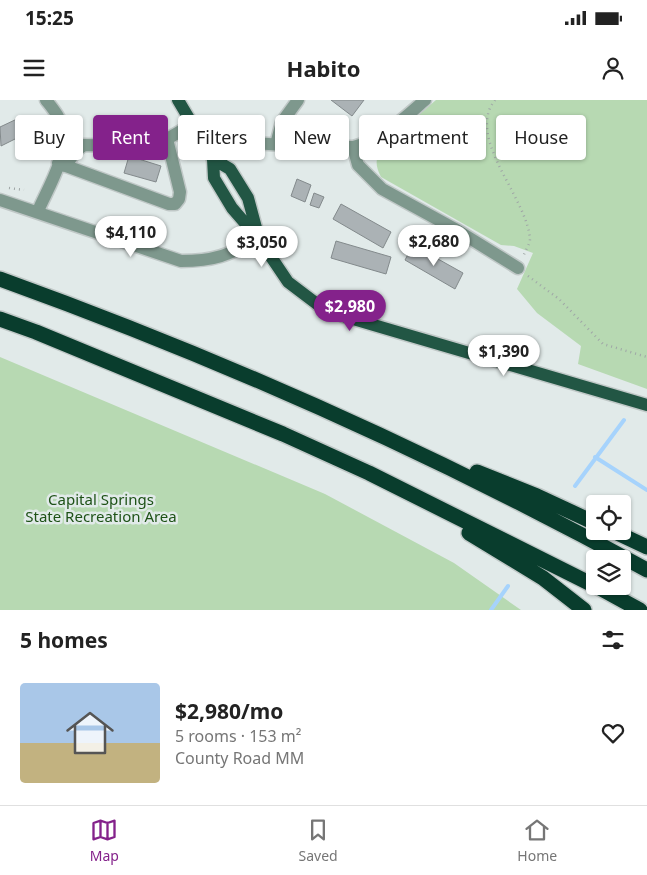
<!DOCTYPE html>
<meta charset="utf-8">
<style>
body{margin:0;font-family:"Noto Sans",sans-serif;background:#f2f2f2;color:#222;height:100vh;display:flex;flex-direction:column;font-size:19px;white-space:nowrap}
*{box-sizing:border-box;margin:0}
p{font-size:16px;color:#767676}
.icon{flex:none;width:28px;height:28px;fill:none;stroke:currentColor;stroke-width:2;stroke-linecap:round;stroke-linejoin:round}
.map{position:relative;height:510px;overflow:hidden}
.panel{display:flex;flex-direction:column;background:#fff;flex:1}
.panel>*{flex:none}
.guide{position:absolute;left:15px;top:15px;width:618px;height:45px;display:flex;gap:10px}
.tools{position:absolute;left:586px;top:395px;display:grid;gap:10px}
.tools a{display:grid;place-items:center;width:45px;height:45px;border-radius:5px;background:#fff;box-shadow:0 1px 4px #0004;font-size:25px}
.price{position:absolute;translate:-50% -42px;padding:0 11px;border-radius:18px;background:#fff;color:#222;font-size:16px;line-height:32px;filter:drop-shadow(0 1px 2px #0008)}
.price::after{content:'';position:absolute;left:50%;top:30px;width:15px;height:11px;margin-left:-8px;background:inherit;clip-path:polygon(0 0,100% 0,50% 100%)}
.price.current{background:#84228b;color:#fff}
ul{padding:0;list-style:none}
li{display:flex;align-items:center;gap:15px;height:125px;padding:0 20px}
li span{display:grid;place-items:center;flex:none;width:140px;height:100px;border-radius:5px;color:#555}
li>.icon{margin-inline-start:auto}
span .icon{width:60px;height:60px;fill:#fffc;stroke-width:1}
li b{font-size:21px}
h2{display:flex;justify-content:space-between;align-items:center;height:60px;padding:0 20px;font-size:21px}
.tag{padding:0 18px;border-radius:5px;background:#fff;box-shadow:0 1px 4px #0004;font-size:18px;line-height:45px}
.tag.current{background:#84228b;color:#fff}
.status{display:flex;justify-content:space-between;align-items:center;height:35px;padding:0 25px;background:#fff;direction:ltr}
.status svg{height:14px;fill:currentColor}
header{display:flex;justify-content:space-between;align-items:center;height:65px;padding:0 20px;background:#fff;font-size:22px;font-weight:700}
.menu{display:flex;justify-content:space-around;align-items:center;height:70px;border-top:1px solid #e0e0e0;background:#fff;font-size:14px;color:#767676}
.menu a{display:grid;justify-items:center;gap:2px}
.menu .current{color:#84228b}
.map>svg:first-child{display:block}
.green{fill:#b7d9b2}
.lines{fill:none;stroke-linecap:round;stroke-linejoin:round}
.stream{stroke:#a6d3fc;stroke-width:4}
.building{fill:#abb2b5;stroke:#838a8c}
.minor-casing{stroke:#c0c8c7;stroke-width:15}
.major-casing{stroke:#c0c8c7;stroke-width:15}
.highway-casing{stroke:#c0c8c7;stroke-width:18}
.path{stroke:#9fa6a6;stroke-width:2.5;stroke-dasharray:1 4;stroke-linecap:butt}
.minor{stroke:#7e988d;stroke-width:12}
.major{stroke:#225644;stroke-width:12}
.highway{stroke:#093d2d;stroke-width:15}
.labels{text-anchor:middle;stroke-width:5;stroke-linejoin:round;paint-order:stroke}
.park-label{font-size:15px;fill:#1e5217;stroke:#e1eae9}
</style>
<div class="status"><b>15:25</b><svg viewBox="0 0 49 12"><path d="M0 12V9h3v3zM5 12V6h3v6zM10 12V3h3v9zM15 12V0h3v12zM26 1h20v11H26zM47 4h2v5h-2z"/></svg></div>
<header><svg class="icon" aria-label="menu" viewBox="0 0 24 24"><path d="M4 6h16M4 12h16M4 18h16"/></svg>Habito<svg class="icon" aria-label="person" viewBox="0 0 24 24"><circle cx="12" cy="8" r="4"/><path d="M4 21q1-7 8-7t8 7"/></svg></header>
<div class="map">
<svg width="647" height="510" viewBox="0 0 647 510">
<rect width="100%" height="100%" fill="#e1eae9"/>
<path class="green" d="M436,0H647V289L578,264L581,246L537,213L517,189L533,153L514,146L501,145L381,77C375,65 375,58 382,47Z
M0,257L325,394L454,463L521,510H0Z"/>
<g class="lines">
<path class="stream" d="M595,357L647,390
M575,386L624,320
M491,510L508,486"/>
</g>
<path class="building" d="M331,0H364L352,16Z
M17,19L25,34L1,46L0,27Z
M129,56L161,66L156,82L124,73Z
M297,79L311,85L305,102L291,96Z
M314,93L324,97L319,108L310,105Z
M341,104L391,132L383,148L333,119Z
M336,141L391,157L386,174L331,158Z
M413,145L463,173L455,189L405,160Z"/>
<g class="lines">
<defs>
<path id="minor" d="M276,44L282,22L298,0
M353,47C382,40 403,19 425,0
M213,59L244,44L253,43L311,47H353L358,65L382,89L455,129L518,168
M58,63L169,104H175L179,99L180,92L167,39
M65,66L77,50L84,45L132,46L167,39L193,24
M0,100L181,161C217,161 229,154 259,139
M38,111C48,88 68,56 63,30C61,18 53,9 46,0"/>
<path id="major" d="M178,0L213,59L214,78L232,108L259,139L288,182L317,204L343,216L647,305
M213,59L230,69L248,98L258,135"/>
<path id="highway" d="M0,179C222,259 439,356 647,470
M0,219L36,232L283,334L369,373L595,486
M477,372L537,396L595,423
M613,431L647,447
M469,433L543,478L584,510
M596,486L640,510"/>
</defs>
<use href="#minor" class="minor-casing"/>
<use href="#major" class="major-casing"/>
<use href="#highway" class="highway-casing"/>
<path class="path" d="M495,0C492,4 489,9 488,14C479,52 527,101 530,139C530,144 525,151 523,157
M9,88L24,90
M528,176L559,199L603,244L647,257"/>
<use href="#minor" class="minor"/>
<use href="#major" class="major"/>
<use href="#highway" class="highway"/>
</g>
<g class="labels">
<g class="park-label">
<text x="101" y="405">Capital Springs<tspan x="101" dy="17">State Recreation Area</tspan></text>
</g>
</g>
</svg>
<div class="tools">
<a><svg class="icon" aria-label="locate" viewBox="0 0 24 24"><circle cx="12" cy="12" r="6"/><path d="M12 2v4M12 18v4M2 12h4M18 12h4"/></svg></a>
<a><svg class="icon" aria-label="layers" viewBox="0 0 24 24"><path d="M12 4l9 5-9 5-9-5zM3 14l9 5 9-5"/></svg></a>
</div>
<b class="price" style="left:131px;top:158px">$4,110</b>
<b class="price" style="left:434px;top:167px">$2,680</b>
<b class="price" style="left:262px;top:168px">$3,050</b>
<b class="price current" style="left:350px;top:232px">$2,980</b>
<b class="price" style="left:504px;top:277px">$1,390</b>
<div class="guide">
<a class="tag">Buy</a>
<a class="tag current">Rent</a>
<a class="tag">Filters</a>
<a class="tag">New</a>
<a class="tag">Apartment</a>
<a class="tag">House</a>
</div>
</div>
<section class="panel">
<h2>5 homes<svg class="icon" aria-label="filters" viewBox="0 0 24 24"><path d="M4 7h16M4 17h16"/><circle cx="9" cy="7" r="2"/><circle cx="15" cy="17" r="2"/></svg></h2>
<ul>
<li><span style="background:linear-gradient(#a9c7e8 60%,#c2b280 0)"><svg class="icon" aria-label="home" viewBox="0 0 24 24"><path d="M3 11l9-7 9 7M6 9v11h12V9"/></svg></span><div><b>$2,980/mo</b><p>5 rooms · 153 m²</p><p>County Road MM</p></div><svg class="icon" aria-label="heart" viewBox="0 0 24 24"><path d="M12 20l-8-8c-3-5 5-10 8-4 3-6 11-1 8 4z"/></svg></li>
</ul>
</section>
<nav class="menu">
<a class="current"><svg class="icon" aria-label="map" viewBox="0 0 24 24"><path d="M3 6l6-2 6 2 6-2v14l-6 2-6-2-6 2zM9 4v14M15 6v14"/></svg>Map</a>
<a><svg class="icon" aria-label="saved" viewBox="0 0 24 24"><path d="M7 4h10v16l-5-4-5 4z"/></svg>Saved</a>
<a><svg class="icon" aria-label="home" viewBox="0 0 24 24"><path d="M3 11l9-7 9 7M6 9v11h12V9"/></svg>Home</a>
</nav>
